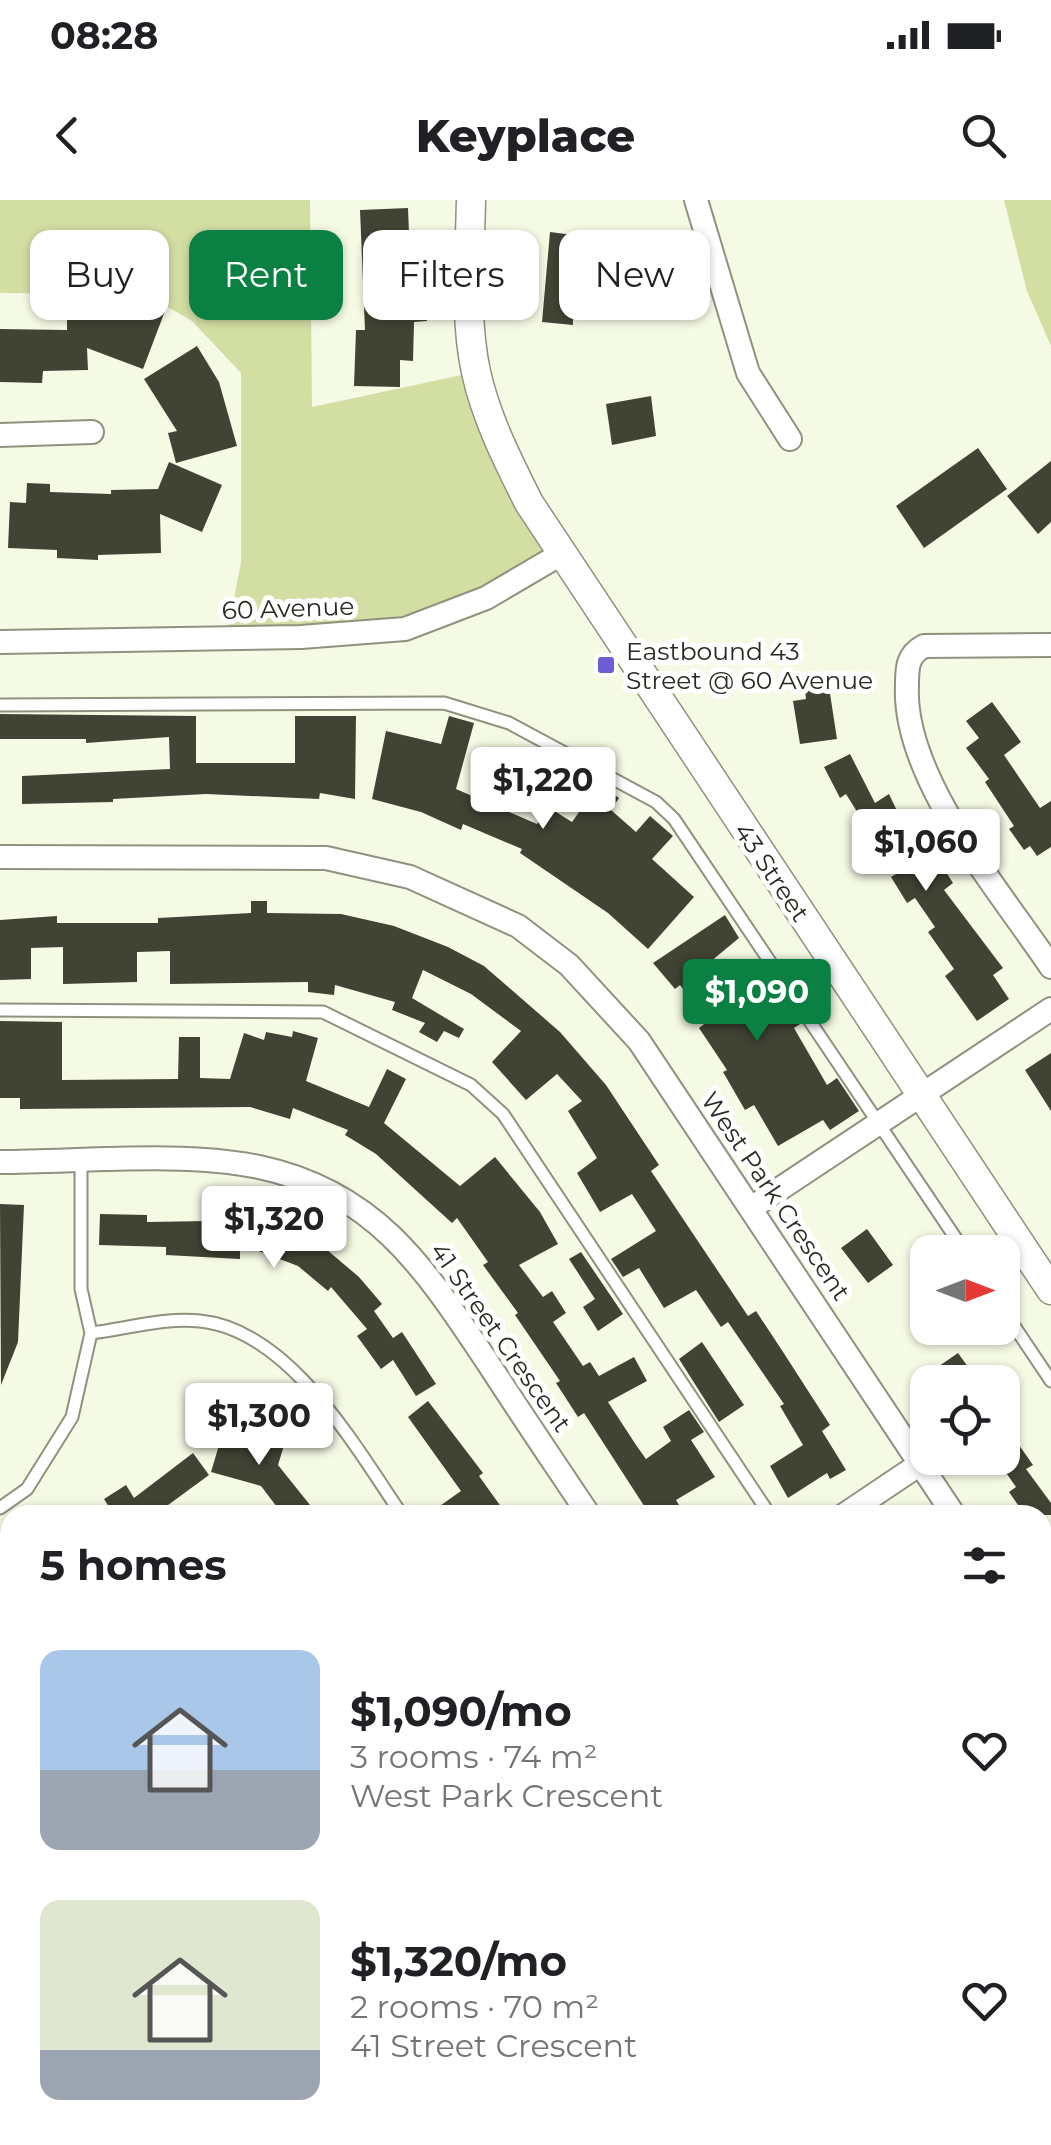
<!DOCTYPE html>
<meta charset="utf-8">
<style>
body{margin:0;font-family:Montserrat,sans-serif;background:#f2f2f2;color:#202124;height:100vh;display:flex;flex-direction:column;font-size:38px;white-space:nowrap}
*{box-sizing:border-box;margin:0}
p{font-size:32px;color:#757577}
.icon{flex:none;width:55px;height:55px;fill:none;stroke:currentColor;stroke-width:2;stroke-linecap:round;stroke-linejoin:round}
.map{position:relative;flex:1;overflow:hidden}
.sheet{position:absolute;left:0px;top:1305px;width:1052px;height:640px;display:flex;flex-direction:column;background:#fff;border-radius:30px 30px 0 0;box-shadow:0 2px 8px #0004}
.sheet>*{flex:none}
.top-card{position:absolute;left:30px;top:30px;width:992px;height:90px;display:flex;gap:20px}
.needle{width:65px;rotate:90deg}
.buttons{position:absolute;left:910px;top:1035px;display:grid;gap:20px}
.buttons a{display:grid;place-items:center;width:110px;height:110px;border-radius:20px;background:#fff;box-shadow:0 2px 8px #0004;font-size:50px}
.price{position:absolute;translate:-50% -85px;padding:0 22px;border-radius:10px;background:#fff;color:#222;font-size:32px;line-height:65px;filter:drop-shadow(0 2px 5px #0008)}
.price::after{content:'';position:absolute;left:50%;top:60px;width:30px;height:22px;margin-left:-15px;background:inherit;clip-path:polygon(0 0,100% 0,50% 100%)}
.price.selected{background:#0b8043;color:#fff}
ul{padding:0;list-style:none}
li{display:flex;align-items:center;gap:30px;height:250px;padding:0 40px}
li span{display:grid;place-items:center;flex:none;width:280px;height:200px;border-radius:20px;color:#555}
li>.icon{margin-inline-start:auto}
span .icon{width:120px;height:120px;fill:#fffc;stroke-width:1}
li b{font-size:42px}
h2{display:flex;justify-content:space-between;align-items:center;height:120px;padding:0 40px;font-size:42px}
.chip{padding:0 35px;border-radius:20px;background:#fff;box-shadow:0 2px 8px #0004;font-size:35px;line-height:90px}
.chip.selected{background:#0b8043;color:#fff}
.status{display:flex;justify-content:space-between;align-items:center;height:70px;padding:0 50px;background:#fff;direction:ltr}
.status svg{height:28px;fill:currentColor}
header{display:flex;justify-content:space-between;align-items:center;height:130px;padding:0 40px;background:#fff;font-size:45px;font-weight:800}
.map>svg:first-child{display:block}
.green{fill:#d3dea3}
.building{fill:#414434}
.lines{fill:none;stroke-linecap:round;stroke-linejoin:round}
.service-casing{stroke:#8e927f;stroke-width:15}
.minor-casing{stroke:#8e927f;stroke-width:26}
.tertiary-casing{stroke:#8e927f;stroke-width:31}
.service{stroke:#fff;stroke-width:11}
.minor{stroke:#fff;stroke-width:22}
.tertiary{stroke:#fff;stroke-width:28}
.poi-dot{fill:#6d5dd7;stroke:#fff;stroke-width:4}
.labels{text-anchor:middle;stroke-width:10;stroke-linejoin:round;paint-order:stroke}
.street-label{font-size:25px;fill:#292b23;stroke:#fff}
.poi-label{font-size:25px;fill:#292b23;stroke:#fff;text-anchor:start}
</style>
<div class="status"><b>08:28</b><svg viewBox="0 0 49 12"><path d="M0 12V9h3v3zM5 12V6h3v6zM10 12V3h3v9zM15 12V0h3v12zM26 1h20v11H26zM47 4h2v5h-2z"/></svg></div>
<header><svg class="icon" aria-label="back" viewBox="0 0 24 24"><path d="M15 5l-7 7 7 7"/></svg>Keyplace<svg class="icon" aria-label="search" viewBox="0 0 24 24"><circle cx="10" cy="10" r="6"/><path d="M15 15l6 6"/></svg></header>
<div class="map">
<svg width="1051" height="1945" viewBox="0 0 1051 1945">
<rect width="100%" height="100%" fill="#f5fae5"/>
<path class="green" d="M0,0H310L312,207L476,172L561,354L405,429L226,438L241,363V173L192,121L145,94L0,93Z
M1004,0H1051V146L1027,91Z
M76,1935H418L425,1945H82Z"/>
<path class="building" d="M408,8L409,33H426L427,121L414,122L413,161L400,160V187L354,186L356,130H365L360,10Z
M550,32L612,40L599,119L573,116V125L542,122Z
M126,96L165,111L143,169L87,148L88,170L43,171L42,183L0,182V129L67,130V113L120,112Z
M197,146L219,182L237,246L176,263L168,233L177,231L144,179Z
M651,196L656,236L612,245L606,204Z
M978,248L1007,289L924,348L896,306Z
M1051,261V322L1038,334L1007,296Z
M169,262L222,285L202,332L160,314L161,353L98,355V360L57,358V350L8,348L10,302L26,303L27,283L50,284V292L111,294V290L158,289Z
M829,487L837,539L800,544L793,501L806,499L805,491Z
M992,502L1021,542L1004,555L1040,608L1051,601V647L1037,656L1030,646L1024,650L1009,629L1014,626L985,582L989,579L966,548L979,538L966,521Z
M0,514L196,516V563H295V516H356L355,599L320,593L319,599L206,594L113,599V602L22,604V576L170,569L169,537L86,543V539H0Z
M449,516L474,523L456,589L537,624L548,607L572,622L599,584L619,598L611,610L636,632L650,616L673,636L652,659L694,697L648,749L608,713L520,653L522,649L463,624L461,630L421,612L372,599L386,531L441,544Z
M850,554L875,603L889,594L909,636L903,639L922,668L937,658L953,683L944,690L1003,768L993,775L1009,799L977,821L945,776L954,769L928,732L935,727L915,698L907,703L891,677L896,674L846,594L840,598L824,567Z
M251,701H267V713L341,714L394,726L448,747L484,766L560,832L606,885L659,965L651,971L748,1116L756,1111L785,1155L830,1225L822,1231L846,1270L830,1279L827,1273L788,1298L770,1266L803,1245L780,1206L784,1204L728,1122L721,1127L696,1090L664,1108L639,1068L623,1077L611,1059L656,1031L632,994L600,1012L577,973L597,958L568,911L582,901L557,874L526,900L492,862L521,831L471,794L423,770L412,798L464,829L459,838L444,831L437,842L419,832L425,823L392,810L395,802L335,785L334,795L308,792V782L170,784V751L137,752V782L63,784V747L31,748V779L0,780V720L57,716V723H158V718L251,713Z
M725,715L739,738L704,767L743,818L780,794L800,824L794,828L827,885L837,878L859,911L830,930L823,920L778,946L754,905L745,910L723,872L727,870L699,828L708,821L680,785L675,789L653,763Z
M0,821L62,822V880L178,879L179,837H200V878L230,879L244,833L264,840L266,832L292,837L293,831L318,838L306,881L369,907L387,869L406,879L384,923L460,986L495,957L540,1012L558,1044L519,1065L543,1097L552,1091L566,1113L553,1122L583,1166L590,1162L599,1176L634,1157L647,1181L608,1202L636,1245L646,1259L671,1241L663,1227L689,1210L704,1232L691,1240L715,1277L676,1300L685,1315H650L584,1213L578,1217L556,1183L560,1181L515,1115L518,1113L483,1065L488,1062L457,1018L452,1023L376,954L345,935L348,930L293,908L290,919L250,907L20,909V898H0Z
M1051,853V911L1025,870Z
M0,1004L24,1005L18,1142L1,1185Z
M100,1014L147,1015V1022L208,1021V1015H241L313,1038L359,1077L382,1104L374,1111L393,1138L402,1132L436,1184L416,1196L393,1160L381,1169L357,1136L367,1129L331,1087L328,1091L298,1066L240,1044V1059L166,1055V1047L99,1045Z
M867,1029L893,1065L868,1083L841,1048Z
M581,1052L623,1114L598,1131L583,1107L595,1099L569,1059Z
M702,1142L744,1205L719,1222L679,1159Z
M958,1153L979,1182H940L932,1171Z
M428,1201L483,1273L479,1276L507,1315H427L461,1291L408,1217Z
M1002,1221L1033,1265L1026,1269L1051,1303V1315H1025L1009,1292L1016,1287L1002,1267Z
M225,1225L285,1242L278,1265L318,1315H283L261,1286L211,1272Z
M193,1253L209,1275L164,1308L168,1315H108L112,1312L104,1299L126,1285L134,1298Z"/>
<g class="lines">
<defs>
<path id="service" d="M0,505L444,503L509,523L656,602L674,619L965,1052
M0,810L323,812L471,885L503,914L770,1315
M1002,1108L1051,1181
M91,1133C125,1129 166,1117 200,1121C290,1130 356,1248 402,1315
M0,1308L27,1289L72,1217L91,1133L81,1089V962
M0,1694L10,1688
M1042,1736L1051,1749
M816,1935L822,1945"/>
<path id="minor" d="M696,0L748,173L790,239
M0,235L92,232
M0,442L301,437L405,429L486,398L561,354
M1051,445L924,446C907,455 907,468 907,485C902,577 1000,691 1051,767
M0,657L326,658L410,677L518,726L569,765L639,841L954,1315
M0,962C79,962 183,951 259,967C377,992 425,1069 488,1163C521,1214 555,1264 589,1315
M751,1008L1051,809
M844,1315L920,1264
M1042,1448L1051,1460
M0,1503L10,1496
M0,1570L10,1585
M0,1879L10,1873
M990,1935L993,1945
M550,1945L565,1935"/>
<path id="tertiary" d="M471,0C470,56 464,117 476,172C486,218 508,261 529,303L1051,1090"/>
</defs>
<use href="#service" class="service-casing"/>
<use href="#minor" class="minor-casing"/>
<use href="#tertiary" class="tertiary-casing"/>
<use href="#service" class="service"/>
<use href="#minor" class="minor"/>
<use href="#tertiary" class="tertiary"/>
</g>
<rect class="poi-dot" x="596" y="455" width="20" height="20" rx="5"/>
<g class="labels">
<g class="street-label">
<text transform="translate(288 408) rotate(-2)" y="9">60 Avenue</text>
<text transform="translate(772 672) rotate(56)" y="9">43 Street</text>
<text transform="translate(776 996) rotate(56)" y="9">West Park Crescent</text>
<text transform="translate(501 1137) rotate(55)" y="9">41 Street Crescent</text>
</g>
<g class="poi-label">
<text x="626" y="460">Eastbound 43<tspan x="626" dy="29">Street @ 60 Avenue</tspan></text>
</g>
</g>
</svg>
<div class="buttons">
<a><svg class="needle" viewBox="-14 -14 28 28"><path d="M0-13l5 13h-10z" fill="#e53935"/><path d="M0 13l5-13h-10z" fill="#757577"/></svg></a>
<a><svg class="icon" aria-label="locate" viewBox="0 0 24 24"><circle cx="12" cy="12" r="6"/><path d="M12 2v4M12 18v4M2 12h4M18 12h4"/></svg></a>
</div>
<b class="price" style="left:543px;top:632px">$1,220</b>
<b class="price" style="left:926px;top:694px">$1,060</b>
<b class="price selected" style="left:757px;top:844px">$1,090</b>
<b class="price" style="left:274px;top:1071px">$1,320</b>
<b class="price" style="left:259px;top:1268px">$1,300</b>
<div class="top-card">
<a class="chip">Buy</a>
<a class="chip selected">Rent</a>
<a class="chip">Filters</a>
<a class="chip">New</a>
</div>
<section class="sheet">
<h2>5 homes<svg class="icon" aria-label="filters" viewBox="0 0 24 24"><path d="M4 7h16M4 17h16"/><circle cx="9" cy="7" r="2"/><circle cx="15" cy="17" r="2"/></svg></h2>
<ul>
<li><span style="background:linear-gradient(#a9c7e8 60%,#9aa5b1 0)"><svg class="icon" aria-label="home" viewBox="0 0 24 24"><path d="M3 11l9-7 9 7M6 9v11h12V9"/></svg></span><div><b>$1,090/mo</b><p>3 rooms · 74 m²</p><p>West Park Crescent</p></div><svg class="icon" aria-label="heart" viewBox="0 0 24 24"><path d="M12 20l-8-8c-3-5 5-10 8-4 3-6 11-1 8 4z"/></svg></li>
<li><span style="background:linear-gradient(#dfe7d0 75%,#9aa5b1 0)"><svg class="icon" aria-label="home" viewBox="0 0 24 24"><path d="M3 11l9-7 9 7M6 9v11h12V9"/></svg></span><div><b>$1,320/mo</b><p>2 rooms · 70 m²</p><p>41 Street Crescent</p></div><svg class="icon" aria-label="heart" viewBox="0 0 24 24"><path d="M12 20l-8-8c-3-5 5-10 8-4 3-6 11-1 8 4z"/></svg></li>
</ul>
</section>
</div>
